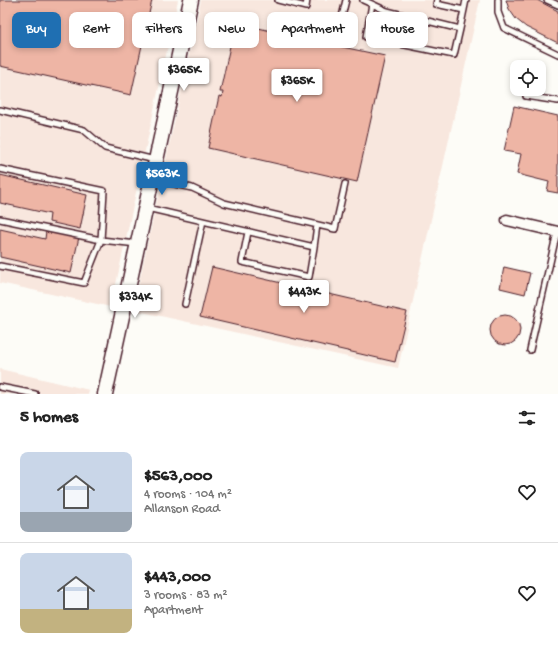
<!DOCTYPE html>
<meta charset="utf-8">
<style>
body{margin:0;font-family:"Gochi Hand",sans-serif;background:#f6f6f6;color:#222;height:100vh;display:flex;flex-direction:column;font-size:15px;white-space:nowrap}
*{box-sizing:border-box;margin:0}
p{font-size:13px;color:#767676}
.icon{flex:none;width:22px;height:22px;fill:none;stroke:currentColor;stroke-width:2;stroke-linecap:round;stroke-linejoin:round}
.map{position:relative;height:394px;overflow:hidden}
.details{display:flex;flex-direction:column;background:#fff;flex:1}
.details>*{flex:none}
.banner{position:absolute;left:12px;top:12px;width:534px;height:36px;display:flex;gap:8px}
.tools{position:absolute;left:510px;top:60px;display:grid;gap:8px}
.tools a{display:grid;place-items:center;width:36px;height:36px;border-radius:8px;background:#fff;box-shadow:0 2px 6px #0003;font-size:20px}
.price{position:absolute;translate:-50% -34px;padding:0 9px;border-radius:4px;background:#fff;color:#222;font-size:13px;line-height:26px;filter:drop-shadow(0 1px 2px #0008)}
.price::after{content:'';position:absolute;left:50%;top:24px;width:12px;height:9px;margin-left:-6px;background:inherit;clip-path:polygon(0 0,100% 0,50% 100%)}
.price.current{background:#1f6fb2;color:#fff}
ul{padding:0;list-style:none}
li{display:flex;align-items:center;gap:12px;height:100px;padding:0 20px}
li+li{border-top:1px solid #e0e0e0}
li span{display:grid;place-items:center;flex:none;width:112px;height:80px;border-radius:8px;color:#555}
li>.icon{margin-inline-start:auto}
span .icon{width:48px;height:48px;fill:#fffc;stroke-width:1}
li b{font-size:17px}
h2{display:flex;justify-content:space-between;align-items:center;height:48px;padding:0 20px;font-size:17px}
.tag{padding:0 14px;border-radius:8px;background:#fff;box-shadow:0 2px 6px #0003;font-size:14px;line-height:36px}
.tag.current{background:#1f6fb2;color:#fff}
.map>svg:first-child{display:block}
.built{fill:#f8e7de}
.building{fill:#eeb5a5;stroke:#4a1f2b}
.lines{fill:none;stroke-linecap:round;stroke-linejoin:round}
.lane-casing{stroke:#4a1f2b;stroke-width:8}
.street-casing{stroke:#4a1f2b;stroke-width:13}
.secondary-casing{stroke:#4a1f2b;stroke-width:17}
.lane{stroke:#fdfcf7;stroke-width:5}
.street{stroke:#fdfcf7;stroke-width:10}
.secondary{stroke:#fdfcf7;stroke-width:14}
</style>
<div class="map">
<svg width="558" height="394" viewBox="0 0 558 394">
<rect width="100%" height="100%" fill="#fdfcf7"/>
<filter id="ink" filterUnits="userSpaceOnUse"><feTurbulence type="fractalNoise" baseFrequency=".025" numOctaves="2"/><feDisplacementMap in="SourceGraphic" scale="8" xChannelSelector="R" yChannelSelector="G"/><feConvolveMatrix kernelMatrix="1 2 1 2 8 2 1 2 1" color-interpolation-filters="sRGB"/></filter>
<g filter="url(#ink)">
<path class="built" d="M0,0H178L111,307L0,283Z
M201,0H480L398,368L133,310Z
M0,369L89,390L88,394H0Z"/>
<path class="building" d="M0,0H152L131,95L0,66Z
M506,0H537L558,11V43L526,27L516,19L509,9Z
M250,26L271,31L270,35L275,36L276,33L385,56L357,182L208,148L219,96L222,97L223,92H220L232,37Z
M514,106L558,116V193L547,191L549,182L517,174L521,154L504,151Z
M0,175L87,195L80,229L49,222L50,214L0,203Z
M0,229L45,239L46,231L79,237L71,273L0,257Z
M212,267L407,312L395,362L200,317Z
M504,267L530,273L525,294L500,288Z
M490 330a15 15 0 1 1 30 0a15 15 0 1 1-30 0Z"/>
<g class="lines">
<defs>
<path id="lane" d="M278,0L306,7L307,0
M363,0L387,11L460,29L454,55L366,37L372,4
M437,0L436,4L464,10
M498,0V12L504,28L558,54
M547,0L558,5
M340,25L346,0
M460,29L466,0
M526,96L558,101
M0,110L84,130L105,148L155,160
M0,169L104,191L101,240L0,219
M153,179L192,188L224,203L335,229L345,184
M147,208L314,247L317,225
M248,232L242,262L309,277L314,247
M0,266L84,283L101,240L137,244
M185,304L203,221
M530,350L557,232
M0,387L35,394"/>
<path id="street" d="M507,220L558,232"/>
<path id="secondary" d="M105,394L191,0"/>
</defs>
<use href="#lane" class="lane-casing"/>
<use href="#street" class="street-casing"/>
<use href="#secondary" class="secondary-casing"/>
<use href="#lane" class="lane"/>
<use href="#street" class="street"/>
<use href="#secondary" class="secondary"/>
</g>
</g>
</svg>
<div class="tools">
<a><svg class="icon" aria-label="locate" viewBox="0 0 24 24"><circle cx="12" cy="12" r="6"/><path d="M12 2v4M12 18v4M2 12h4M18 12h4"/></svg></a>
</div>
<b class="price" style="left:184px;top:92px">$365K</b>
<b class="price" style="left:297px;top:103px">$365K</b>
<b class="price current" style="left:162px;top:196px">$563K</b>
<b class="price" style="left:304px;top:314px">$443K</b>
<b class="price" style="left:135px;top:319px">$334K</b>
<div class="banner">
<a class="tag current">Buy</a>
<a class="tag">Rent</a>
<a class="tag">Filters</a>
<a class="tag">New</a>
<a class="tag">Apartment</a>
<a class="tag">House</a>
</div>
</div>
<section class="details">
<h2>5 homes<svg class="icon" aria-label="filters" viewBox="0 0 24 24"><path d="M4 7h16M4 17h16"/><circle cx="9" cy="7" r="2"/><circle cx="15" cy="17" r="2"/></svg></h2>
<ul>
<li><span style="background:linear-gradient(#c9d6e8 75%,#9aa5b1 0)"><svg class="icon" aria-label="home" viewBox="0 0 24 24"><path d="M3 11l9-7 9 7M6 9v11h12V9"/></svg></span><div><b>$563,000</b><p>4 rooms · 104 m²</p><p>Allanson Road</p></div><svg class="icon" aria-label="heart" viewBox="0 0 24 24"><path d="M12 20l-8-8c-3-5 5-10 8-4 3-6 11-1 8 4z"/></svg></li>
<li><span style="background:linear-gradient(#c9d6e8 70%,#c2b280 0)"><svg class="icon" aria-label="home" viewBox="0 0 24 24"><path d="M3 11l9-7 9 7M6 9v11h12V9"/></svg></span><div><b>$443,000</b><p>3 rooms · 83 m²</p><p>Apartment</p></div><svg class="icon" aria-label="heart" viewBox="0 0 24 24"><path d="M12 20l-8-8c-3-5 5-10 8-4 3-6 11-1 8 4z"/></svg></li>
</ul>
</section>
